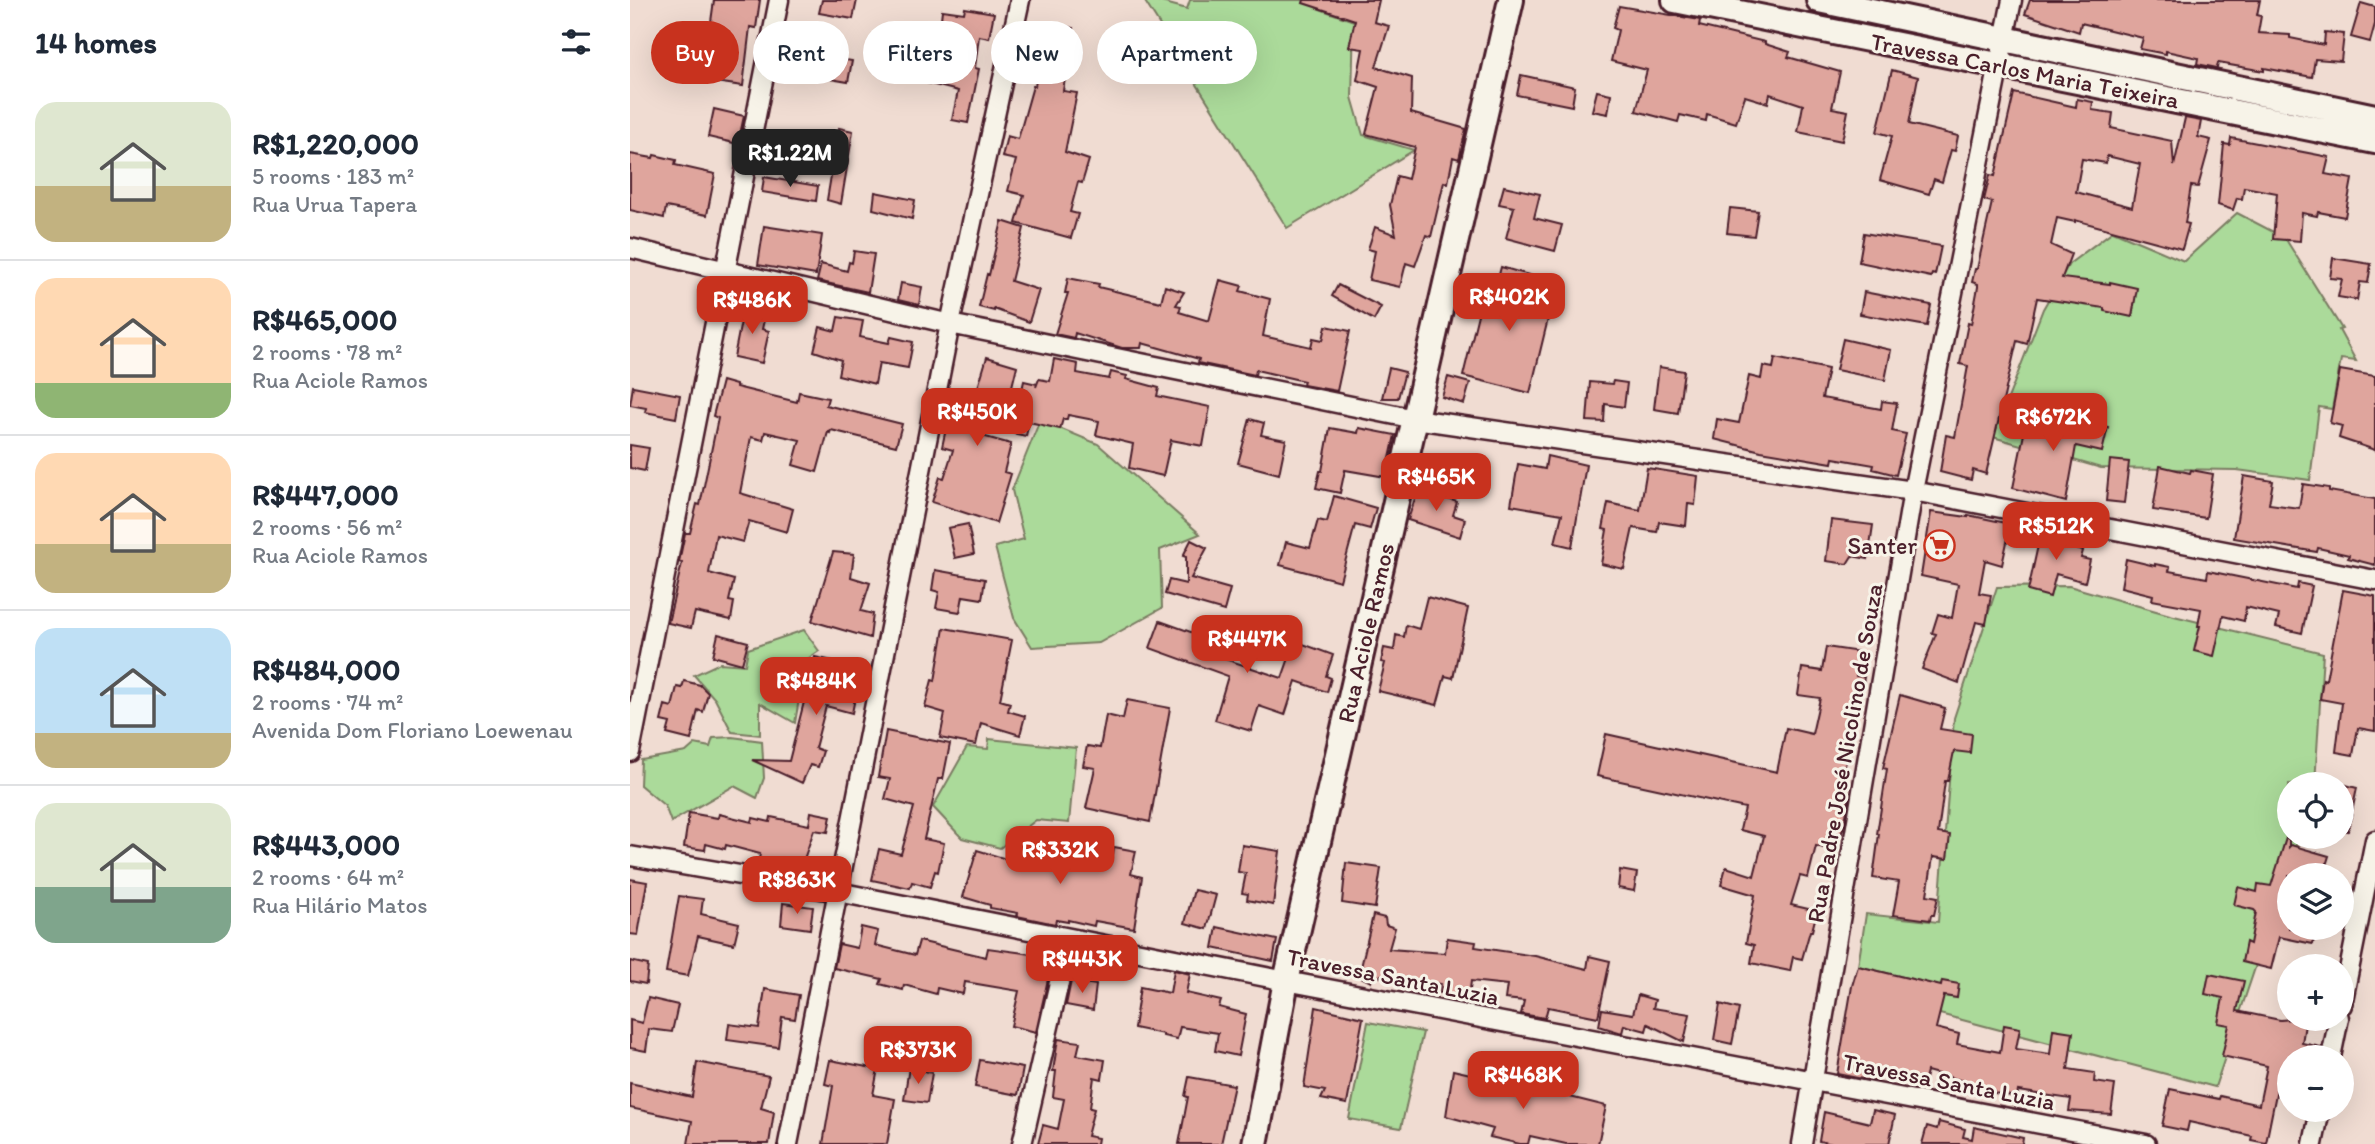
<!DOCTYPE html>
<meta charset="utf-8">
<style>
body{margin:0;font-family:Itim,sans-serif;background:#f2f2f3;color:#1f2937;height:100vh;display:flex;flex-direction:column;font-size:26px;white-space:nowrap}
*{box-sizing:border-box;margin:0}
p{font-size:23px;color:#747a83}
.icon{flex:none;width:38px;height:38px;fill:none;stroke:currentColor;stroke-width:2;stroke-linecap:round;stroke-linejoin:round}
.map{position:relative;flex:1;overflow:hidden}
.sheet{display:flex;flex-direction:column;background:#fff;width:630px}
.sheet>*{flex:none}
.top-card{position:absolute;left:21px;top:21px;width:665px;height:63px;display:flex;gap:14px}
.fabs{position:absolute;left:1647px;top:772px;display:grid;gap:14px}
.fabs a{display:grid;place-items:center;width:77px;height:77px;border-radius:50%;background:#fff;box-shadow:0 7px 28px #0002;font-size:35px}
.price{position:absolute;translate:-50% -60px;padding:0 16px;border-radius:14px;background:#c8321e;color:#fff;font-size:23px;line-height:46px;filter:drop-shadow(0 2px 4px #0008)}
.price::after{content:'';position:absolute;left:50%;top:42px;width:21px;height:16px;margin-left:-10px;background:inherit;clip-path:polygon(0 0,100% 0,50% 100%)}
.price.current{background:#222;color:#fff}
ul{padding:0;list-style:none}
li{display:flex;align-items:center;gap:21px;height:175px;padding:0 35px}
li+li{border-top:2px solid #e0e1e3}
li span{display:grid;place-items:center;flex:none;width:196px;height:140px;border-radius:21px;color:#555}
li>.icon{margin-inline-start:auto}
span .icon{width:84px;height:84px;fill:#fffc;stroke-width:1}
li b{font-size:30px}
h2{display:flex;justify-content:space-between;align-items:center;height:84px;padding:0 35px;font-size:30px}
.pill{padding:0 24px;border-radius:32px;background:#fff;box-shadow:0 7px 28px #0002;font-size:24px;line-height:63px}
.pill.current{background:#c8321e;color:#fff}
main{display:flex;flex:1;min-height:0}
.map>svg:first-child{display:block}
.green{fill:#abda9a;stroke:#7a7c62;stroke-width:2}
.building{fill:#dfa59d;stroke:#4a1f2b;stroke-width:2;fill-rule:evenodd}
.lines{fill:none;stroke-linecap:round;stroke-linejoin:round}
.street-casing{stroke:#4a1f2b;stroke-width:23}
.secondary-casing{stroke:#4a1f2b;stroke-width:30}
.street{stroke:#f7f3e8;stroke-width:18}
.secondary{stroke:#f7f3e8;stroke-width:24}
.labels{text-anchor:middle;stroke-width:6;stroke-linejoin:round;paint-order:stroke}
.street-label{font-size:24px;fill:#4a1f2b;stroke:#f7f3e8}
.poi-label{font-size:24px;fill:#4a1f2b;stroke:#f7f3e8;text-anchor:end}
</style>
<main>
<section class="sheet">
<h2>14 homes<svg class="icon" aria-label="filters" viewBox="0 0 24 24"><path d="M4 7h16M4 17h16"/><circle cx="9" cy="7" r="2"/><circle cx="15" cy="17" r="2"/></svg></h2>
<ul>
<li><span style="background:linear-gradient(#dfe7d0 60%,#c2b280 0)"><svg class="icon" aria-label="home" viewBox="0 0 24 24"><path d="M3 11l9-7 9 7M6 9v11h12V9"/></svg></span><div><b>R$1,220,000</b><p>5 rooms · 183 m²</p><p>Rua Urua Tapera</p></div></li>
<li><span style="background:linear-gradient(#ffd9b3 75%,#8fb573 0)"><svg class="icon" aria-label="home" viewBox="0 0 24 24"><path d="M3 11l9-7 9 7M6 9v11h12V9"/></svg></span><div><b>R$465,000</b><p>2 rooms · 78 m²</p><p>Rua Aciole Ramos</p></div></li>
<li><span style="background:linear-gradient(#ffd9b3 65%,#c2b280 0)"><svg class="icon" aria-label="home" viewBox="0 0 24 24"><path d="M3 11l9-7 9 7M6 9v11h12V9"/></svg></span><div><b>R$447,000</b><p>2 rooms · 56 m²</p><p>Rua Aciole Ramos</p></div></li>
<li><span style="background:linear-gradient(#bfe0f5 75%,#c2b280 0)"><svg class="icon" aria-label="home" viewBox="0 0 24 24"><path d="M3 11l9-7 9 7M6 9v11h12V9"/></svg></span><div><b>R$484,000</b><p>2 rooms · 74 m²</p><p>Avenida Dom Floriano Loewenau</p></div></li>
<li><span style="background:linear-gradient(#dfe7d0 60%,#7fa58c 0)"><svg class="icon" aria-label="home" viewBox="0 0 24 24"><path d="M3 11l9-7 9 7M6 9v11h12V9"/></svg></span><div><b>R$443,000</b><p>2 rooms · 64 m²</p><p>Rua Hilário Matos</p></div></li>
</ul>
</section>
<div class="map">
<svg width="1745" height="1144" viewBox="0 0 1745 1144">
<rect width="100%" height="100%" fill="#f0dcd2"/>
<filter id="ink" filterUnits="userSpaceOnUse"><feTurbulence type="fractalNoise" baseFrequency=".0143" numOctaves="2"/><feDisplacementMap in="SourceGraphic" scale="14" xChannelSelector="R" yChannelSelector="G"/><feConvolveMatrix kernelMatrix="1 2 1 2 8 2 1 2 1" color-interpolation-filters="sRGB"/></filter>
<g filter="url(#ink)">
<path class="green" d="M514,0H524L557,9L560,0H688L687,8L724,21L722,97L733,135L784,150L657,228Z
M1607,213L1655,238L1712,329L1709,330L1726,361L1711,359L1702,409L1689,407L1680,480L1607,470L1471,468L1363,437L1413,309L1439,264L1483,231L1554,261Z
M410,420L468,444L570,534L530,550L532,608L469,643L402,647L384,618L365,547L394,539L382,490Z
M1439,586L1540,615L1693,653L1685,784H1659V836L1669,837L1585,1087L1287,1008L1290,981L1228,966L1236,914L1308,922L1324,718L1367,587Z
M174,630L189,651L166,667L169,699L165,723L130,703V735L102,732L85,699L64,675L90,663L115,665L118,649Z
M102,737L132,741L134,778L127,798L104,786L41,822L35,806L10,785L11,760L56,752L65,744L80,747L83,738Z
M359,739L446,748L439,823L406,820L370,848L332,838L303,807L337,747L358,749Z
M738,1022L793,1032L771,1128L719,1119Z"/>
<path class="building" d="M84,0H130L126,28L120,27L113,86L64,79L67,57L76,58Z
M192,0H227L223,19L189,13Z
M674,0H749L744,22L759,26L746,67L782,78L781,113L836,129L829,159L823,157L818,183L814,182L801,237L796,235L785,266L776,263L770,287L739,280L745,251L738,249L745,227L766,235L760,205L767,176L778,179L785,147L736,134L748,87L727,80L733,49L719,47L725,20L673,3Z
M1400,0H1630L1627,15L1631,16L1628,33L1660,35V38L1694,45L1695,32L1714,34L1711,61L1685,59L1682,77L1634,68V71L1588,63L1587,68L1567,64L1568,58L1536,51V54L1510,49L1513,38L1451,23L1449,32L1395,14Z
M1731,3L1745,7V24L1740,42L1721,37Z
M989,6L1070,20L1069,26L1135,42V44L1160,52L1158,57L1210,72L1202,108L1218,111L1212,141L1168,132L1173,105L1140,94L1138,103L1115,96L1106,123L1077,114L1076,121L1050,115L1048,122L1006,111L1017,70L981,61L988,30L983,28Z
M335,8L364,13L359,38L349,36L345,68L349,69L338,123L322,120L328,91L289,81L294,62L309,66L315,28H310L312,10L334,13Z
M415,23L443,28L433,91L447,93L435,152L459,160L452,183L448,182L440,212L448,214L441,238L386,223L394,195L378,191L386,160L372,157L377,136L388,139L403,86H405Z
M158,50L222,61L218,82L154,71Z
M1262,70L1288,77L1279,124L1328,136L1325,151L1321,150L1312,182L1304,179L1299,194L1250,180L1262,136L1247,132Z
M891,75L945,87L942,106L887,95Z
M967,91L981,94L978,114L962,111Z
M1384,93L1446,107L1447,99L1463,102L1462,110L1483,113L1481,128L1542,141L1544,166L1555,118L1571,121L1568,137L1581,140L1568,187L1561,186L1555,223L1559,224L1552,249L1445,220V222L1427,218L1421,245L1441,254L1432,278L1480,284V282L1507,288L1502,317L1474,311V308L1407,298L1397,344L1387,341L1356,474L1343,470L1341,480L1310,472L1316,435L1325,437L1338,366L1330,364L1338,323L1341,324L1348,287V284L1342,282L1345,269H1347L1362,202L1354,200L1360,175L1365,176ZM1477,156L1510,164L1502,207L1446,192L1452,159L1476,163Z
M84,109L114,116L108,144L78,137Z
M209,128L223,131L211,204L197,200Z
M1601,138L1699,157L1695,174L1722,179L1715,217L1688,212L1687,216L1672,213L1670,241L1643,239L1647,193L1614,187L1612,199L1607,198L1603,210L1588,205L1594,144L1600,145Z
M0,154L23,158L24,155L46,160L45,165L85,174L77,215L36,207L34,218L0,210Z
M134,177L188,186L186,201L132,192Z
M874,186L910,194L904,218L932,225L925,251L876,238L884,207L869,204Z
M245,192L285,200L282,219L243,209Z
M1100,208L1128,211L1124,236L1097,233Z
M372,221L394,228L381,281L409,290L399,322L364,309V311L349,307L357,274L359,275Z
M134,226L192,235L186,275L128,265Z
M1234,233L1311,246L1305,275L1302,274L1301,277L1229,262Z
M224,251L244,254L238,292L187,281L191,264L217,271L219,262L222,263Z
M1703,258L1741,264L1738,283L1730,282L1727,300L1708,297L1712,279L1700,278Z
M871,267L916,280L907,316L918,319L900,393L833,376L851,302L861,305Z
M438,278L469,284L468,287L531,302L535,286L554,292L546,305L551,306L549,312L579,321L590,280L612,286L610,291L640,299L633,336L681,347L683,338L693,340L696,326L720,331L707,391L673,385L674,381L626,370L625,375L568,363L569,359L512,343L511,348H492L445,333L444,338L425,334L438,293H435Z
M271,283L292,287L289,305L268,300Z
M708,285L751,307L744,320L702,296Z
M1234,292L1301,305L1297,326L1230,314Z
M114,306L136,311L132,329L139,331L132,363L104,357Z
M208,317L233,321L230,337L259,343L261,337L283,342L278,368L249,363L245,384L208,375L211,360L184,351L190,327L205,331Z
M1213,339L1261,350L1255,380L1206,370Z
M357,357L387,366L377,407L359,403L352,436L381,444L374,472L381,474L366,523L302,502L310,477L314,478L323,450L312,447L317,424L320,425L323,391L346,394Z
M1145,358L1198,369L1192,398L1251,409L1252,401L1267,403L1262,431L1276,434L1266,475L1243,469L1244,465L1203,458L1202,463L1131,451L1084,439L1087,419L1109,423L1119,376L1131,379L1133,366L1143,368Z
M424,359L448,364L447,373L479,379L481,372L497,376L496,379L529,388L527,396L580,407L573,446L541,440L533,476L499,468L503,444L466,435L469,421L438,415L437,419H433L430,429L399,422L396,436L382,433L394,381L407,384L406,387L409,379L420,381Z
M1029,367L1054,371L1048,413L1024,409Z
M759,368L775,372L768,398H752Z
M1710,370L1745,376V450L1709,438L1712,426L1700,423Z
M818,377L840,383L834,404L812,397Z
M92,381L106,385V387L167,402L169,392L198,398L196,405L272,424L266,446L201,430L200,433L198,432L187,472L163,465L170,440L135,432L133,440L121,437L110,493L163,509L157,532L119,521L113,542L86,535L79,573L104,580L99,601L104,602L101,620L65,612L61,628L38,623L52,563L49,562L55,533H60L67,504L70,505L88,418L83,416Z
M983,381L997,383L994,407L975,404L974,422L957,421L960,382L982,384Z
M3,386L50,395L46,418L15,412L16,408L0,405Z
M1399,409L1478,427L1472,452L1446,446L1436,502L1383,488Z
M620,419L634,423L631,435L656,440L649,474L608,463Z
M700,428L728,433L729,428L765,435L756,477L715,470L710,493L686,488L690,471H692Z
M0,445L19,448L15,471L0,468Z
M831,455L853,460L846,488L824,482Z
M917,456L956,465L942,547L925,543L932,514L881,505L888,464L915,469Z
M1480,460L1499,462L1494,503L1476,501Z
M1530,466L1560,473L1561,470L1583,474L1576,518L1523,510Z
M1017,468L1068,476L1065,505L1058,504L1056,526L1029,522L1027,532L1003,528L994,569L971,564L977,530L973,529L978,503L1010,510Z
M1614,476L1643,481L1639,504L1669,508L1673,484L1699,488V491L1745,499V565L1718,558L1719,555L1688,548L1687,552L1604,538Z
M788,489L827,502L823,515L835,519L830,537L778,520Z
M704,496L746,508L740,529L725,525L710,581L650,565L656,542L680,548L688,520L697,522Z
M1301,512L1338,517V515L1381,524L1372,565L1355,560L1349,593L1361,595L1356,624L1346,622L1329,683L1292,669L1306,634L1302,633L1308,614L1322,618L1328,584L1291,576Z
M1201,520L1243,525L1238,559L1222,556L1217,564L1196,561Z
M338,524L344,554L325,558L318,528Z
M1412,527L1438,534L1435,546L1453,551L1451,558L1460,560L1455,582L1426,574L1420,597L1398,591Z
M561,540L577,548L561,578L600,589L594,611L535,594L539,580L556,584V557L553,556Z
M203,552L224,554L221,577L240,583L231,611L243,614L240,638L182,621Z
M1496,559L1525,566V564L1540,567L1539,571L1577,578L1578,571L1667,589L1668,583L1682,586L1672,633L1646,627L1649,615L1616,607L1614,621L1593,616L1584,656L1564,651L1570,626H1568L1571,609L1522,600L1523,595L1491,587Z
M305,570L355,579L352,599L333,596L330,612L306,608L309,592L302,590Z
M1713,590L1745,596V731L1728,728L1723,755L1706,752L1712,703L1690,699L1693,679L1696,680Z
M797,597L838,608L823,678L815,676L807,705L748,691L755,663L751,662L754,648L764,650L766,635L774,637L776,625L789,629Z
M530,621L575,637L571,648L593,656L592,658L652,678L665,641L703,655L696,676L701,678L697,692L666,681L655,715L629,706L621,731L585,720L598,676L520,648Z
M314,628L382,640L370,700L380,703L378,711L395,716L390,735L351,723L346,745L310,738L315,713L295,707L302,680L305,681Z
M88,634L118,642L112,664L83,656Z
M1196,647L1230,652L1226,676L1234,677L1231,694L1223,693L1212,740L1220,742L1210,790L1220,793L1215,822L1206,851L1186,846L1178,878L1170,876L1161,905L1187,911L1182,931H1180L1172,959L1163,957L1160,971L1121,963L1124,945L1116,943L1125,895L1091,885L1096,867L1124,876L1134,836L1110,830L1115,808L967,776L976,734L1147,772L1156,728L1182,734L1190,698L1168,695L1172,668L1192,671Z
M185,657L221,665L215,690L226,693L222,713L196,706L185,748L193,751L188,767L180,765L172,783L122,760L159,761L175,698H177Z
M54,681L70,685L78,693L73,712L68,710L61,740L37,734L40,723L31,721L35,705L42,707L47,687L52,688Z
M1270,695L1315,708L1310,729L1342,734L1340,753L1324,751L1318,781H1315L1308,833L1320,835L1317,859L1303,857L1297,895L1308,897L1304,915H1301L1300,920L1263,915L1269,882L1243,878L1249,834H1247L1257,769L1253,768Z
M497,700L540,708L520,822L456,808L465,768L453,766L457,746L470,748L476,715L493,719Z
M256,731L320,744L313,779H308L294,839L314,843L308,872L305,871L300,887L282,882L280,888L242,880L249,849L271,854L284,807L255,799L260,779L248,777Z
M1712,784L1727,788L1718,831L1712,830Z
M181,812L201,816L198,832L184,830L172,865L152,858L150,868L128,864L130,854L96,845L95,849L76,844L75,850L54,847L59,813L88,818L89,814L122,822L123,818L140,822L141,817L179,825Z
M1656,838L1659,839V847L1661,845L1699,856L1693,875H1659V928H1686L1683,944L1649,937L1641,969L1612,962L1616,942L1620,944L1626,912L1624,910L1604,905L1608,887L1627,892L1628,884L1641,886Z
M612,845L650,851L643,905L617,900L618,894L612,893L616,873L608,872Z
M399,846L467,857L468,850L483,853L484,847L506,851L501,874L512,877L504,928L465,921L464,926L438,920V922L426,920L425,924L387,916L388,913L360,908V905L333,897L347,850L396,865Z
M716,863L751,868L745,908L712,903Z
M990,870L1007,873L1004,891L988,888Z
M0,879L17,882L8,935L0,934Z
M564,890L586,895L577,929L555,923Z
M49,896L73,899L71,914L109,923L104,944L68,936L58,976L36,972Z
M153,903L183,907L180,929L151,925Z
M743,915L755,918L756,925L765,928L759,949L815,953L817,938L846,942L845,947L905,956L957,969L959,956L980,961L968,1017L918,1007L915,1018L891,1014L894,1001L875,999L877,985L841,981L839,997L810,993L811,984L751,975L750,977L743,976L741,982L729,976Z
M231,927L248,931L245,945L285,955L289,941L356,957L358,948L423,957L406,1032L381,1026L389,991L335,982L333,994L307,988L306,994L274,985L273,990L250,984L252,979L204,968L209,944L227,948Z
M587,927L647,940L643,961L583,948Z
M0,961L18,965L16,984L0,981Z
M1228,966L1311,986L1312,981L1329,984L1327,998L1314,996L1306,1028L1329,1034L1327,1044L1370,1052L1374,1025L1390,1028L1386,1049L1420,1054L1423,1029L1443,1032L1438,1069L1465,1073L1464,1082L1485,1085L1481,1114L1439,1111L1441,1099L1388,1091L1387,1097L1364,1093V1091L1336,1087L1337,1082L1297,1071L1295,1079L1250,1069L1248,1082L1207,1074L1222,986Z
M544,970L560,974L556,993L591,1001L589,1007L616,1014L608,1056L585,1051L588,1033L550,1027L547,1039L533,1036V1034L504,1028L510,987L540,993Z
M1579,974L1614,981L1607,1011L1650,1020L1676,1018L1672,1043L1691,1047L1690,1057H1659V1071L1651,1069L1636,1143L1621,1140L1622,1136L1559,1122L1557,1131L1532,1126L1540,1089L1589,1099L1590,1096L1629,1105L1637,1066L1592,1056L1599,1025L1588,1023L1593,998L1575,994Z
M441,981L466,985L463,1010L436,1005Z
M135,989L169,995L165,1019L152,1017L148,1047L97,1040L99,1024L129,1028Z
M1008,995L1025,1000L1023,1008L1060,1014L1054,1042L1018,1024L1016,1031L994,1025L992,1033L969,1026L972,1009L1003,1014Z
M18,998L48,1005L42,1032L19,1029L16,1051L0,1048V1020L12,1023Z
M1090,1004L1109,1009L1102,1044L1084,1040Z
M686,1007L733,1018L717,1104L691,1099L695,1091L674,1087Z
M246,1035L284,1041L281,1064L243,1058Z
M428,1039L450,1042L447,1055L475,1060L472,1079L464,1077L460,1108L464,1109L457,1136L468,1138L467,1144H408L413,1125L428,1129L434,1099L423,1097L426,1071H423Z
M200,1060L248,1069L243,1095L265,1099L257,1144H193L203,1086L195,1084Z
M350,1060L393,1068L388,1095L345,1087Z
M67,1062L139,1076L131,1108L144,1112L139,1144H58L62,1121L0,1108V1083L62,1097Z
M279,1067L302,1073L297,1103L274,1100Z
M823,1070L876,1082L877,1076L913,1086L912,1090L976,1106L968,1144H936L900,1136L898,1144H890L860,1137L863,1129L816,1116Z
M559,1077L604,1085L591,1144H549L558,1097L555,1096Z
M1243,1110L1265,1115L1259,1144H1202L1189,1141L1194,1112L1240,1123Z
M1309,1122L1335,1129L1333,1137L1342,1139L1344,1127L1393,1138L1392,1144H1292L1297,1126L1307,1129Z"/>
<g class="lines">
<defs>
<path id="street" d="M0,248L320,324L785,419L1283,491L1745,580
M0,752L149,0
M0,856L208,892L656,981L1516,1144
M1712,1005L1745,840
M1701,1057L1709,1018
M158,1144L320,324L390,0
M392,1144L439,939
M1172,1144L1283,491L1382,0
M1683,1144L1690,1110"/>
<path id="secondary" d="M1045,0L1745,141
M1189,0L1745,117
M625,1144L656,981L881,0"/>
</defs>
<use href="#street" class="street-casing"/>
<use href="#secondary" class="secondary-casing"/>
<use href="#street" class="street"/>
<use href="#secondary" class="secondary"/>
</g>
</g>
<defs>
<symbol id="supermarket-ring" viewBox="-11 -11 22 22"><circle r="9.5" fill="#f7f3e8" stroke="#c8321e" stroke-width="1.5"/><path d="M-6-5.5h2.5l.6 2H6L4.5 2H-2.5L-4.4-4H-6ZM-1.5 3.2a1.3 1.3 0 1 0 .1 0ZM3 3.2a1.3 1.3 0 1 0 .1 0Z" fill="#c8321e"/></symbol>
</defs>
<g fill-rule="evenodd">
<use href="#supermarket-ring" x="1292" y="528" width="35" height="35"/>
</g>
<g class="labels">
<g class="street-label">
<text transform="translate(1395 71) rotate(11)" y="8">Travessa Carlos Maria Teixeira</text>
<text transform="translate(736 633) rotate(-77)" y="8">Rua Aciole Ramos</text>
<text transform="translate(1215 753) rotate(-80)" y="8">Rua Padre José Nicolino de Souza</text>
<text transform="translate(763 977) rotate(11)" y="8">Travessa Santa Luzia</text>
<text transform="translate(1319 1082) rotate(11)" y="8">Travessa Santa Luzia</text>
</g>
<g class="poi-label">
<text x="1287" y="554">Santer</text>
</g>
</g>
</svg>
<div class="fabs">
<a><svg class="icon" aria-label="locate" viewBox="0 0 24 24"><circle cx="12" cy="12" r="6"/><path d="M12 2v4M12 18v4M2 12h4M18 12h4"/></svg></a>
<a><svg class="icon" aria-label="layers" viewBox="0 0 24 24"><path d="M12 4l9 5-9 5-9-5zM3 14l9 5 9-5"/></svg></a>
<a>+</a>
<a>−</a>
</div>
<b class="price current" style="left:160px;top:189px">R$1.22M</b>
<b class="price" style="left:879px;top:333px">R$402K</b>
<b class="price" style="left:122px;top:336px">R$486K</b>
<b class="price" style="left:347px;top:448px">R$450K</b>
<b class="price" style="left:1423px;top:453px">R$672K</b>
<b class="price" style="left:806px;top:513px">R$465K</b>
<b class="price" style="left:1426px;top:562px">R$512K</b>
<b class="price" style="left:617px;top:675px">R$447K</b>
<b class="price" style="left:186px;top:717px">R$484K</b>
<b class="price" style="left:430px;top:886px">R$332K</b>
<b class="price" style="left:167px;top:916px">R$863K</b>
<b class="price" style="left:452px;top:995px">R$443K</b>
<b class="price" style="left:288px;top:1086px">R$373K</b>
<b class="price" style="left:893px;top:1111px">R$468K</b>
<div class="top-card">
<a class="pill current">Buy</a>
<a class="pill">Rent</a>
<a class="pill">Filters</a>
<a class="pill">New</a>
<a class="pill">Apartment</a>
</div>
</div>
</main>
